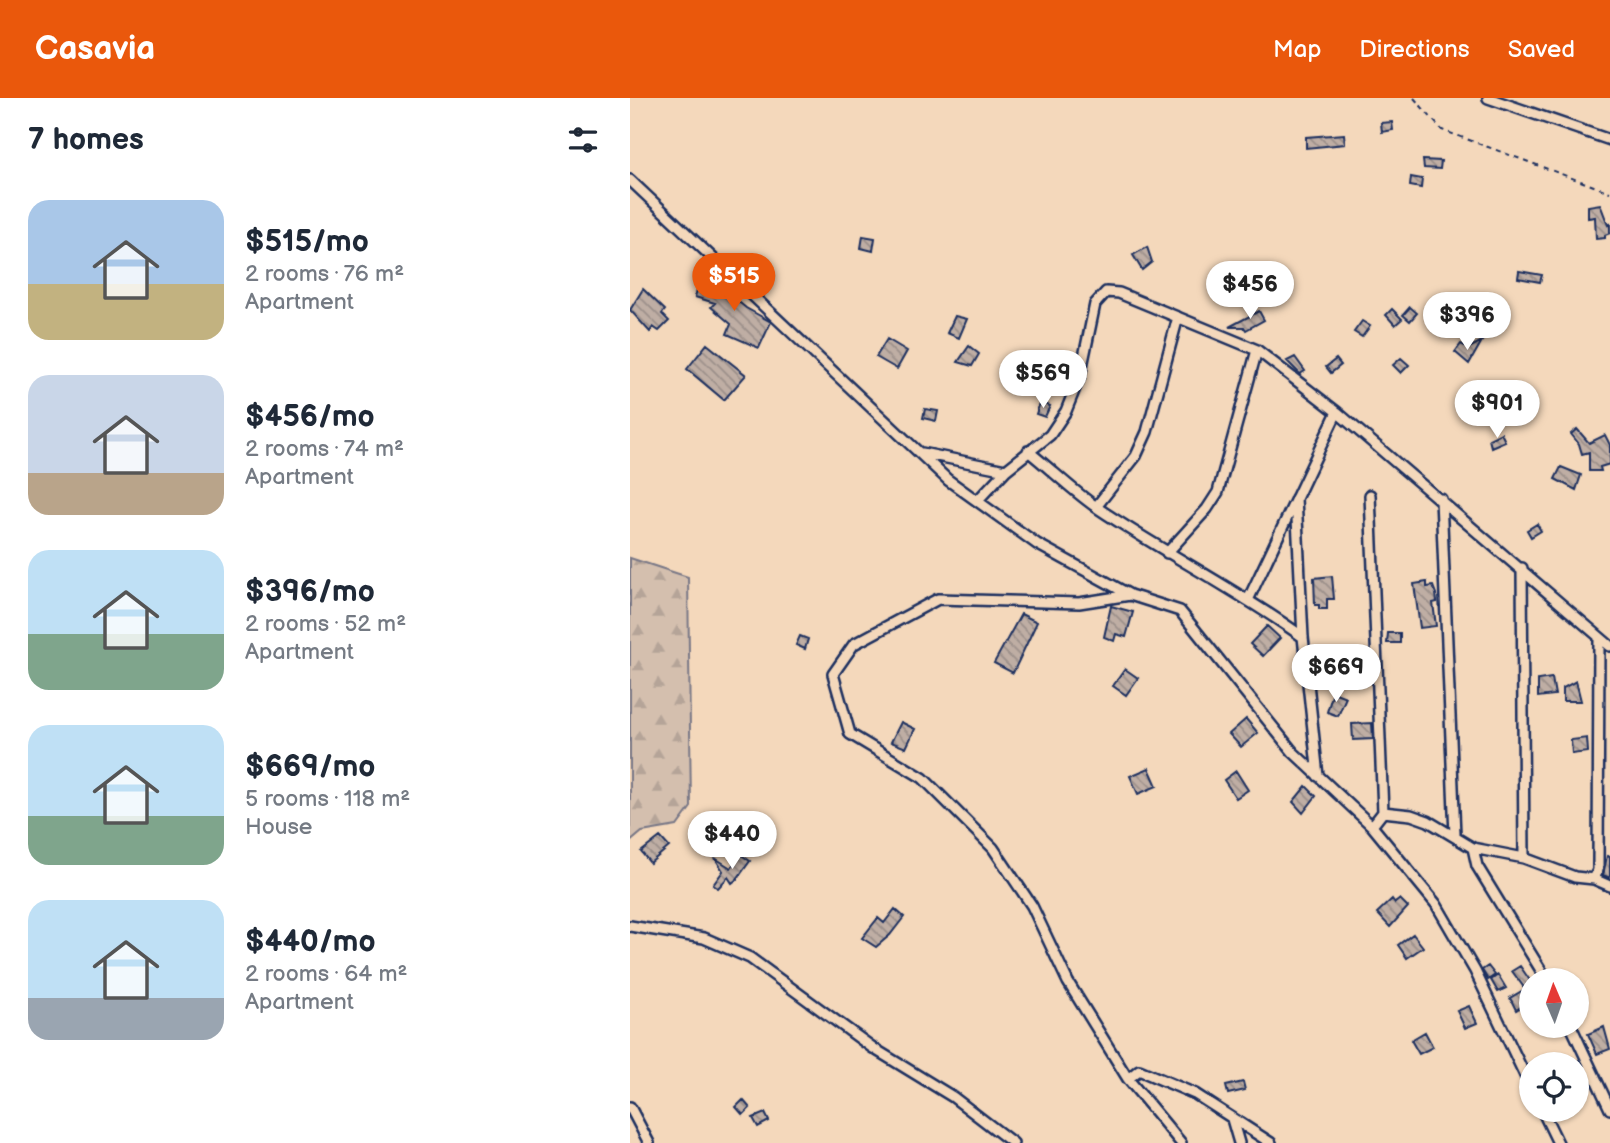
<!DOCTYPE html>
<meta charset="utf-8">
<style>
body{margin:0;font-family:"Balsamiq Sans",sans-serif;background:#f2f2f3;color:#1f2937;height:100vh;display:flex;flex-direction:column;font-size:26px;white-space:nowrap}
*{box-sizing:border-box;margin:0}
p{font-size:23px;color:#747a83}
.icon{flex:none;width:38px;height:38px;fill:none;stroke:currentColor;stroke-width:2;stroke-linecap:round;stroke-linejoin:round}
.map{position:relative;flex:1;overflow:hidden}
.side{display:flex;flex-direction:column;background:#fff;width:630px}
.side>*{flex:none}
.needle{width:46px;rotate:358deg}
.buttons{position:absolute;left:889px;top:870px;display:grid;gap:14px}
.buttons a{display:grid;place-items:center;width:70px;height:70px;border-radius:50%;background:#fff;box-shadow:0 2px 5px #0004;font-size:35px}
.price{position:absolute;translate:-50% -60px;padding:0 16px;border-radius:24px;background:#fff;color:#222;font-size:23px;line-height:46px;filter:drop-shadow(0 2px 4px #0008)}
.price::after{content:'';position:absolute;left:50%;top:42px;width:21px;height:16px;margin-left:-10px;background:inherit;clip-path:polygon(0 0,100% 0,50% 100%)}
.price.selected{background:#ea580c;color:#fff}
ul{padding:0;list-style:none}
li{display:flex;align-items:center;gap:21px;height:175px;padding:0 28px}
li span{display:grid;place-items:center;flex:none;width:196px;height:140px;border-radius:21px;color:#555}
li>.icon{margin-inline-start:auto}
span .icon{width:84px;height:84px;fill:#fffc;stroke-width:1}
li b{font-size:30px}
h2{display:flex;justify-content:space-between;align-items:center;height:84px;padding:0 28px;font-size:30px}
header{display:flex;align-items:center;gap:42px;box-sizing:border-box;height:98px;padding:0 35px;background:#ea580c;color:#fff}
header strong{font-size:33px}
nav{display:flex;gap:38px;margin-inline-start:auto;font-size:24px}
main{display:flex;flex:1;min-height:0}
.map>svg:first-child{display:block}
.forest{fill:url(#forest-firs);stroke:#787786;stroke-width:2}
.building{fill:url(#building-back-hatch);stroke:#1b2f5e;stroke-width:2}
.lines{fill:none;stroke-linecap:round;stroke-linejoin:round}
.street-casing{stroke:#1b2f5e;stroke-width:14}
.path{stroke:#1b2f5e;stroke-width:2;stroke-dasharray:5 5;stroke-linecap:butt}
.street{stroke:#f4d8bb;stroke-width:9}
</style>
<header>
<strong>Casavia</strong>
<nav><a>Map</a><a>Directions</a><a>Saved</a></nav>
</header>
<main>
<section class="side">
<h2>7 homes<svg class="icon" aria-label="filters" viewBox="0 0 24 24"><path d="M4 7h16M4 17h16"/><circle cx="9" cy="7" r="2"/><circle cx="15" cy="17" r="2"/></svg></h2>
<ul>
<li><span style="background:linear-gradient(#a9c7e8 60%,#c2b280 0)"><svg class="icon" aria-label="home" viewBox="0 0 24 24"><path d="M3 11l9-7 9 7M6 9v11h12V9"/></svg></span><div><b>$515/mo</b><p>2 rooms · 76 m²</p><p>Apartment</p></div></li>
<li><span style="background:linear-gradient(#c9d6e8 70%,#b9a48a 0)"><svg class="icon" aria-label="home" viewBox="0 0 24 24"><path d="M3 11l9-7 9 7M6 9v11h12V9"/></svg></span><div><b>$456/mo</b><p>2 rooms · 74 m²</p><p>Apartment</p></div></li>
<li><span style="background:linear-gradient(#bfe0f5 60%,#7fa58c 0)"><svg class="icon" aria-label="home" viewBox="0 0 24 24"><path d="M3 11l9-7 9 7M6 9v11h12V9"/></svg></span><div><b>$396/mo</b><p>2 rooms · 52 m²</p><p>Apartment</p></div></li>
<li><span style="background:linear-gradient(#bfe0f5 65%,#7fa58c 0)"><svg class="icon" aria-label="home" viewBox="0 0 24 24"><path d="M3 11l9-7 9 7M6 9v11h12V9"/></svg></span><div><b>$669/mo</b><p>5 rooms · 118 m²</p><p>House</p></div></li>
<li><span style="background:linear-gradient(#bfe0f5 70%,#9aa5b1 0)"><svg class="icon" aria-label="home" viewBox="0 0 24 24"><path d="M3 11l9-7 9 7M6 9v11h12V9"/></svg></span><div><b>$440/mo</b><p>2 rooms · 64 m²</p><p>Apartment</p></div></li>
</ul>
</section>
<div class="map">
<svg width="980" height="1045" viewBox="0 0 980 1045">
<defs>
<pattern id="forest-firs" width="22" height="20" patternUnits="userSpaceOnUse" patternTransform="scale(1.75)"><rect width="22" height="20" fill="#d4bfae"/><path d="M5 1l3.5 6h-7zM16 11l3.5 6h-7z" fill="#b5a498"/></pattern>
<pattern id="building-back-hatch" width="6" height="6" patternUnits="userSpaceOnUse" patternTransform="scale(1.75)"><rect width="6" height="6" fill="#bfaea4"/><path d="M-1 5l2 2M0 0l6 6M5-1l2 2" fill="none" stroke="#9a8e89"/></pattern>
</defs>
<rect width="100%" height="100%" fill="#f4d8bb"/>
<filter id="ink" filterUnits="userSpaceOnUse"><feTurbulence type="fractalNoise" baseFrequency=".0143" numOctaves="2"/><feDisplacementMap in="SourceGraphic" scale="14" xChannelSelector="R" yChannelSelector="G"/><feConvolveMatrix kernelMatrix="1 2 1 2 8 2 1 2 1" color-interpolation-filters="sRGB"/></filter>
<g filter="url(#ink)">
<path class="forest" d="M0,460L58,479L61,709L47,728L12,734L0,744Z"/>
<path class="building" d="M762,24L763,32L752,34L751,25Z
M714,36L715,46L676,50V39Z
M793,62L811,63L810,71L794,70Z
M781,79L792,81L791,90L780,88Z
M970,106L978,127L980,126V135L975,137V140L966,141L965,119L958,120V108Z
M233,138L245,140L243,153L231,150Z
M517,149L522,164L512,172L503,157Z
M889,173L912,177L910,184L888,180Z
M71,177L91,182L88,187L116,210L141,224L129,250L97,236L101,226L81,209L85,205L65,199Z
M13,191L35,212L32,216L39,223L29,233L23,229L20,234L0,212Z
M780,209L787,215L780,223L773,217Z
M762,211L772,221L765,227L756,217Z
M629,213L634,222L616,232L614,229H599Z
M325,218L337,221L329,240L317,235Z
M732,223L740,228L732,239L724,234Z
M257,241L277,253L267,271L246,259Z
M852,243L839,266L825,254L831,246L839,250Z
M77,246L116,277L94,302L57,271Z
M339,248L349,256L342,268L328,264Z
M665,259L675,273L670,276L657,263Z
M771,260L779,267L771,275L763,267Z
M706,261L711,267L701,275L696,269Z
M410,305L420,308L415,319L406,316Z
M295,311L308,313L306,323L293,320Z
M880 320a6 6 0 1 1 12 0a6 6 0 1 1-12 0Z
M947,331L959,345L975,337L980,347V366L970,369L971,373H959V354L952,356L949,346L941,336Z
M871,335L875,343L861,349L859,341Z
M931,369L951,377L946,392L925,381Z
M907,426L911,433L901,439L897,432Z
M702,478L704,501H697V511H689V507H685L684,480Z
M797,484V489L803,488L806,496L807,504L803,505L806,528L790,530L784,486Z
M481,508L503,514L496,539L486,536L484,543L474,539Z
M391,516L407,524L383,575L364,565Z
M637,528L650,540L633,558L620,546Z
M758,535H770V545H757Z
M170,538L178,541L175,551L166,547Z
M495,571L508,580L496,597L483,588Z
M922,580L925,597L908,599V582Z
M946,583L951,603H933V590Z
M703,594L716,599L708,618L697,614Z
M616,621L628,635L611,649L599,636Z
M271,624L285,631L276,650L261,644Z
M742,625L743,641L723,642L722,626Z
M957,640L958,654L942,656L941,642Z
M519,670L527,688L508,696L500,678Z
M606,673L618,692L606,700L594,682Z
M676,688L686,698L673,715L663,704Z
M30,739L39,749L20,765L11,754Z
M110,756L120,763L107,781L102,785L98,779L88,790L83,787L93,773L85,760L101,770Z
M977,758L980,759V780L973,777Z
M762,801L765,805L770,801L778,809L760,829L747,815Z
M265,811L274,819L260,837L246,849L232,840L248,820L254,825Z
M783,836L793,849L777,860L768,847Z
M858,868L865,877L858,882L852,872Z
M890,868L901,884V909L895,912L893,908L886,912L880,900L895,891L882,873Z
M868,877L876,890L868,894L861,882Z
M839,908L847,925L835,930L827,913Z
M974,929L980,951L967,956L958,936Z
M795,934L803,949L789,956L781,942Z
M613,984L615,992L598,996L596,988Z
M113,1002L120,1010L113,1017L106,1009Z
M135,1015L139,1023L128,1029L123,1020Z"/>
<g class="lines">
<defs>
<path id="street" d="M858,0L980,42
M0,82L318,382L407,446L500,497L550,513L663,654L742,728L806,806L845,873L901,990
M398,353C422,372 444,394 469,411C536,456 608,492 673,539
M292,355L376,372
M740,397L753,714
M666,400L673,539L688,678
M811,401L825,737
M347,403L376,372L420,337L436,313L450,278L465,206L476,194L489,195L627,252L707,314L980,548
M466,409L506,358L517,334L548,219
M537,455L577,411L588,394L627,252
M892,470L894,760
M500,497L449,505L308,501L224,546L203,576L220,636L293,680L363,750L402,808L438,884L498,981L551,1045
M619,500L707,314
M742,728L753,714L781,717L798,723L843,750L894,760L945,779L964,781L968,772L969,539
M843,750L847,768L917,882
M964,781L980,788
M0,828L74,840L120,860L243,950L323,999L383,1045
M941,928L980,1011
M498,981L509,972L565,996L641,1045
M0,1009L19,1045
M912,1012L928,1045
M602,1021L609,1045"/>
</defs>
<use href="#street" class="street-casing"/>
<path class="path" d="M784,0L812,32L980,94"/>
<use href="#street" class="street"/>
</g>
</g>
</svg>
<div class="buttons">
<a><svg class="needle" viewBox="-14 -14 28 28"><path d="M0-13l5 13h-10z" fill="#e53935"/><path d="M0 13l5-13h-10z" fill="#747a83"/></svg></a>
<a><svg class="icon" aria-label="locate" viewBox="0 0 24 24"><circle cx="12" cy="12" r="6"/><path d="M12 2v4M12 18v4M2 12h4M18 12h4"/></svg></a>
</div>
<b class="price selected" style="left:104px;top:215px">$515</b>
<b class="price" style="left:620px;top:223px">$456</b>
<b class="price" style="left:837px;top:254px">$396</b>
<b class="price" style="left:413px;top:312px">$569</b>
<b class="price" style="left:867px;top:342px">$901</b>
<b class="price" style="left:706px;top:606px">$669</b>
<b class="price" style="left:102px;top:773px">$440</b>
</div>
</main>
